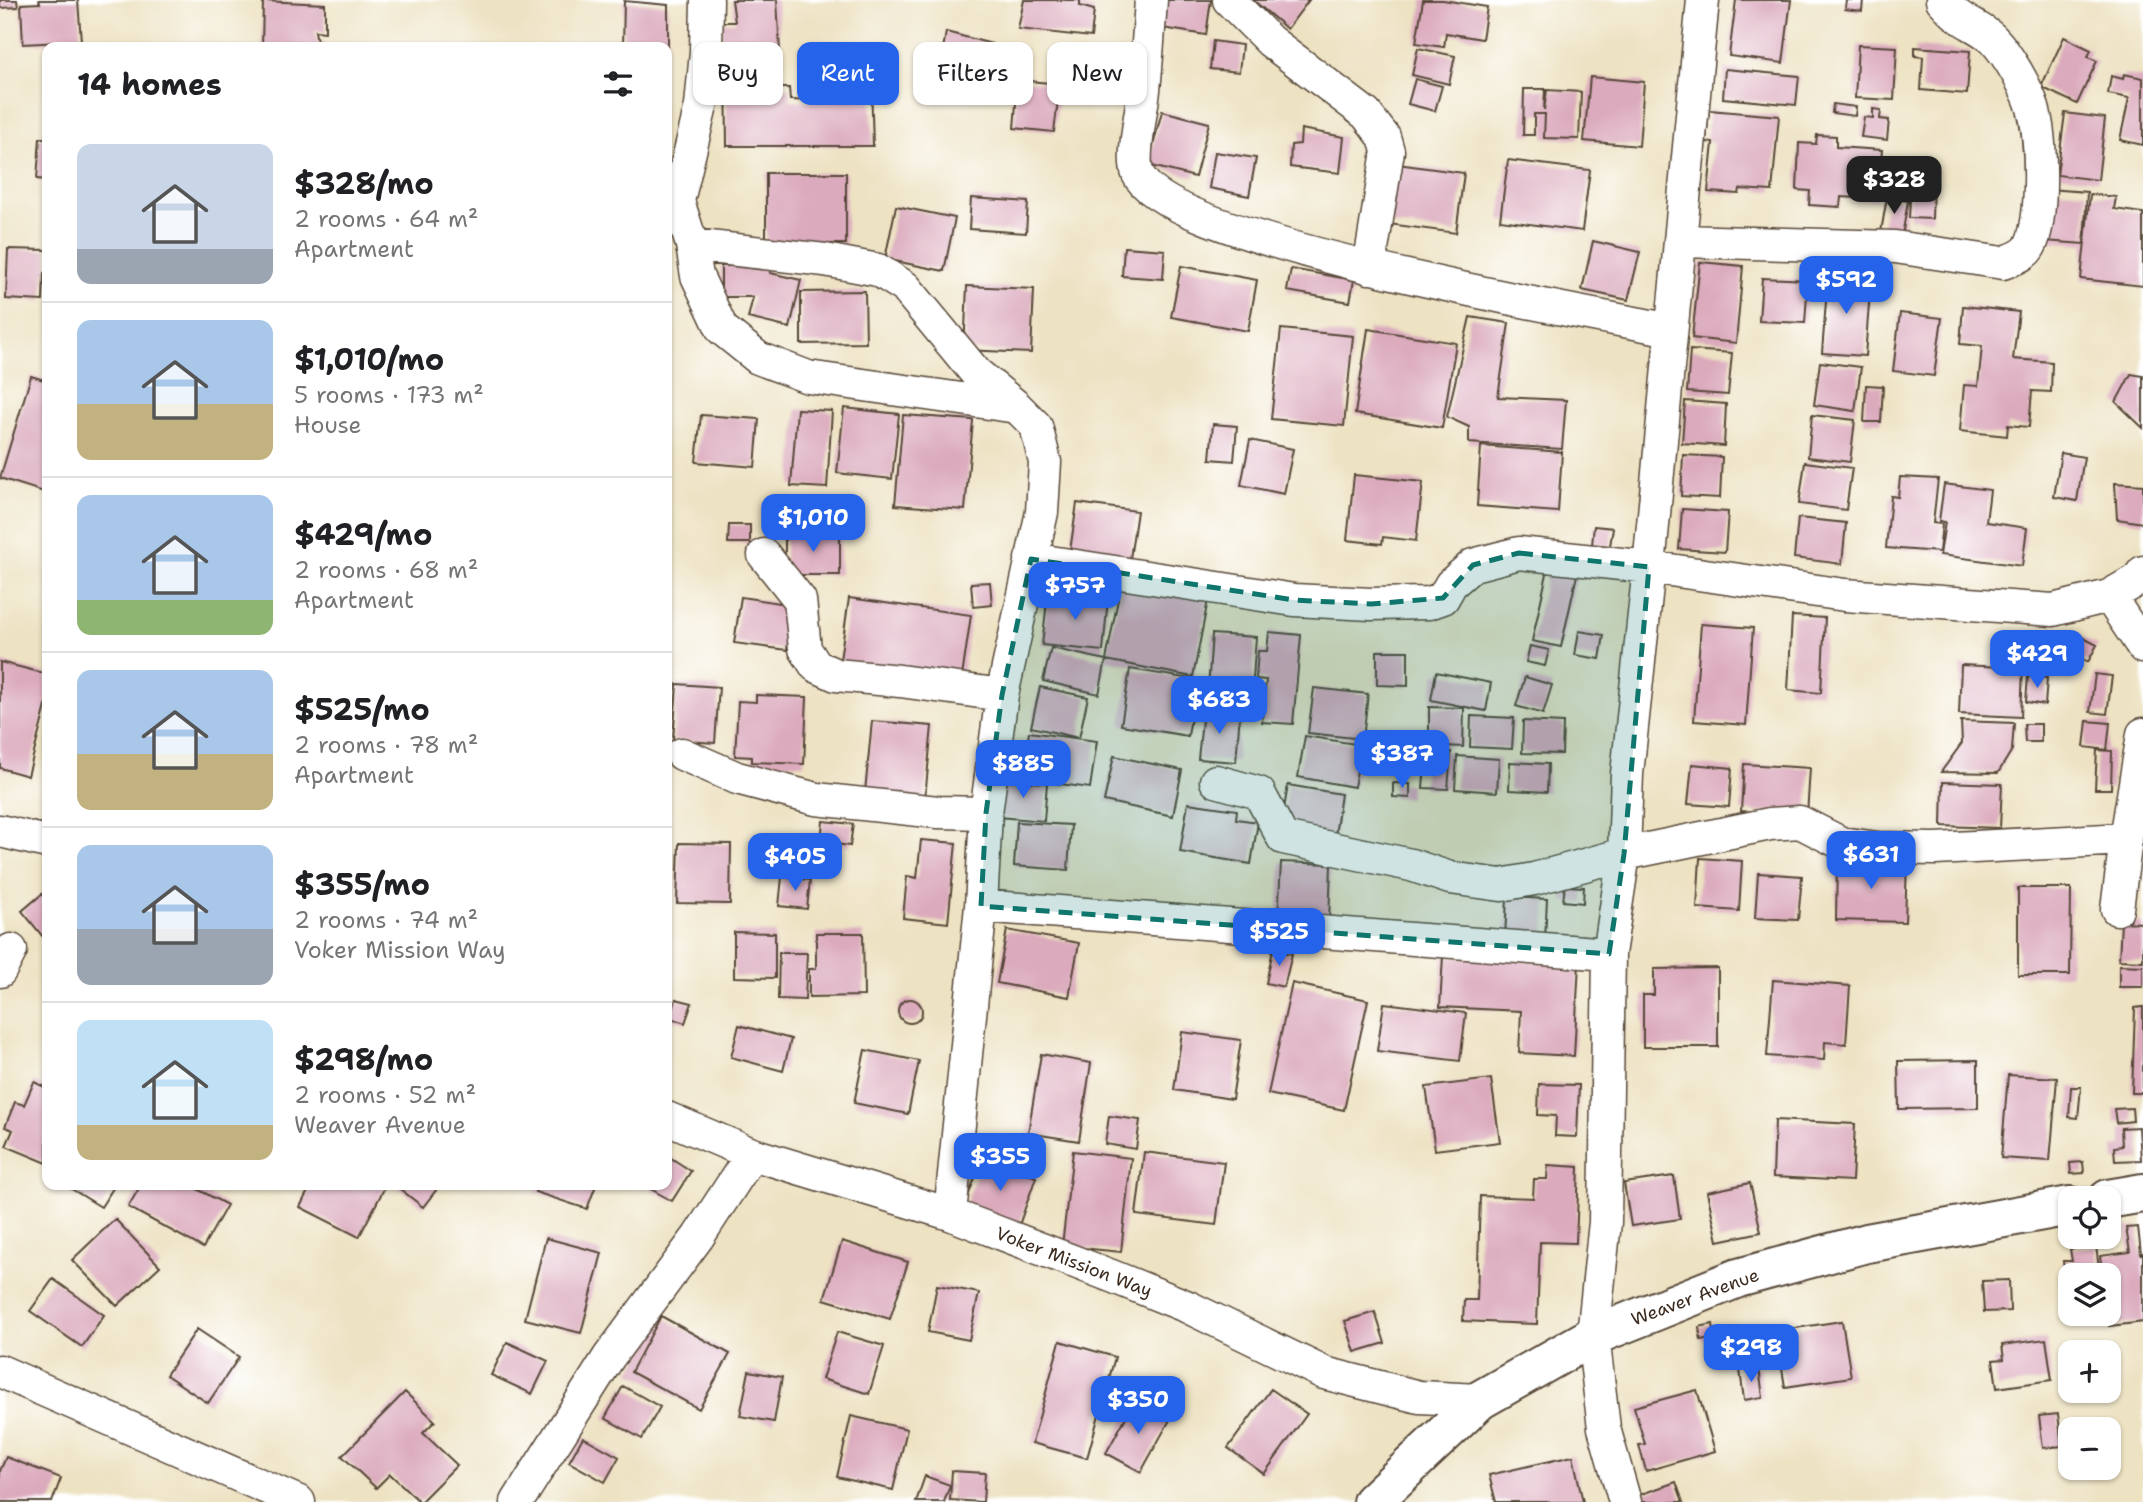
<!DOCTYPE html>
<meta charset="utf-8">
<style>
body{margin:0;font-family:"Shantell Sans",sans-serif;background:#f6f6f6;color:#202124;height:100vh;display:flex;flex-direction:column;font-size:26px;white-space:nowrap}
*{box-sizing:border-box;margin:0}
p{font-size:23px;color:#757577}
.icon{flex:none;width:38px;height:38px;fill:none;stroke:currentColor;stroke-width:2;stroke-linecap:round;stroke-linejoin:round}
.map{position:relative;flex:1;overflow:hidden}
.panel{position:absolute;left:42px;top:42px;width:630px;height:1148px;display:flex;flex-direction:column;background:#fff;border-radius:14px;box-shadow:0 2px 5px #0004}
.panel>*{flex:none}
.guide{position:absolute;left:693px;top:42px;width:665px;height:63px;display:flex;gap:14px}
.buttons{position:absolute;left:2058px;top:1186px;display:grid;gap:14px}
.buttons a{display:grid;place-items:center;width:63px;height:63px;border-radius:14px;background:#fff;box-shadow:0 2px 5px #0004;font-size:35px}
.price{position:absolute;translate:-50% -60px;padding:0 16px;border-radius:14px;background:#2563eb;color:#fff;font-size:23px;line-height:46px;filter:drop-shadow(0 2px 4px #0008)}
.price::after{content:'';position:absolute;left:50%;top:42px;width:21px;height:16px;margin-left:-10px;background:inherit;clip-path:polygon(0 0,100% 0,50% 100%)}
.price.on{background:#222;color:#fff}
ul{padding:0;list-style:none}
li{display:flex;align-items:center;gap:21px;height:175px;padding:0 35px}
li+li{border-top:2px solid #e0e0e0}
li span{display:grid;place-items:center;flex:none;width:196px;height:140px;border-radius:14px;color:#555}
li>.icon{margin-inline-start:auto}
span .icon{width:84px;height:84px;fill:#fffc;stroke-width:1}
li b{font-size:30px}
h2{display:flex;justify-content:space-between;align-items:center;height:84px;padding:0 35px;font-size:30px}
.tag{padding:0 24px;border-radius:14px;background:#fff;box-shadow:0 2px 5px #0004;font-size:24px;line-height:63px}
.tag.on{background:#2563eb;color:#fff}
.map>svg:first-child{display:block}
.building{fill:#dbaabd}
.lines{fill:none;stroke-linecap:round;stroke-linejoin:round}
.minor-casing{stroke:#564637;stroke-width:35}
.tertiary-casing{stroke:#564637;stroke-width:42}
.minor{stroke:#fff;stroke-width:32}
.tertiary{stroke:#fff;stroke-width:38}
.marked{fill:#0f766e;fill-opacity:0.2;stroke:#0f766e;stroke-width:5;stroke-dasharray:14 9;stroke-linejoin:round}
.labels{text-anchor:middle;stroke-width:7;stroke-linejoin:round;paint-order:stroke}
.street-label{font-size:18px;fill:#3b2a1e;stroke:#fff}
</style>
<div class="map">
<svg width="2143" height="1502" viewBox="0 0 2143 1502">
<rect width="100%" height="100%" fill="#fff"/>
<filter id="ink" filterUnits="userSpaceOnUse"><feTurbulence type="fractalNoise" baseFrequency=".0143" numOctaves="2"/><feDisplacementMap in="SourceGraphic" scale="14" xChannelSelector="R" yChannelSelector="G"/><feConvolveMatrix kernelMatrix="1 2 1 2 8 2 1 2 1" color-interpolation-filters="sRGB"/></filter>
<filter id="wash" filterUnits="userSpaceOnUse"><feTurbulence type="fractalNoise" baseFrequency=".00686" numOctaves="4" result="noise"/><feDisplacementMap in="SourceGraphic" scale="28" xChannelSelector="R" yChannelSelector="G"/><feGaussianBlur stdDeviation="1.57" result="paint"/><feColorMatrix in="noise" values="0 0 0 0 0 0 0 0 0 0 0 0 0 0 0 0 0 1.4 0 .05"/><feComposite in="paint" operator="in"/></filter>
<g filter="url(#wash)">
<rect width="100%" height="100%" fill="#ede2c2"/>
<g id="blocks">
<path class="building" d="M0,0H17L18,7L0,8Z
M39,0H78L81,41L23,44L21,4L40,3Z
M732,0H777L780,52L722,55V22H735Z
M1024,0H1080V6L1094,10L1091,37L1018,29Z
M1160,0H1211L1206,35L1156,27Z
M1253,0H1309L1287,29Z
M1423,0H1443L1487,7L1482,39L1446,33L1444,47L1416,43Z
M1736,0H1791L1783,63L1729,56Z
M1846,0H1863L1862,11L1845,9Z
M263,1L325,4V32L315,31L317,42L324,43V47H262Z
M624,1L668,5V47H623Z
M946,32L992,44L984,89L938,78Z
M2064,37L2091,50L2088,57L2097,61L2077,104L2041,87Z
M1213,41L1242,45L1239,72L1210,69Z
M1858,45L1897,47L1894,100L1855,98Z
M1915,47L1970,51L1967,94L1921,90L1923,57L1915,56Z
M1418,48L1455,56L1449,84L1412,75Z
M726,67L766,68L767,88H789L790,100L815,101L814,83H871L873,146H727Z
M1725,69L1799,76L1796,105L1723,98Z
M2124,74L2143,78V145L2120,140L2129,98L2108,94L2111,76L2123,79Z
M1590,77L1644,82L1639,146L1584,141Z
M1415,79L1442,86L1435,111L1408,104Z
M1018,80L1060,84L1054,132L1014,128Z
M1524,89H1545L1544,110L1547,90L1581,92L1579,139L1544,138L1545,114H1534V135H1523Z
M1833,104L1856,107L1855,116L1832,113Z
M1873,109L1881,110L1880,119L1889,120L1887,140L1861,137L1864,117L1873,118Z
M1709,110L1779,116L1772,191L1740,189L1739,194L1708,192L1713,143L1706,142Z
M1162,111L1209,123L1195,177L1148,165Z
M2065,113L2105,118L2098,180L2057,175Z
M1301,129L1344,137L1340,173L1290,167L1291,145L1300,144Z
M1817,135L1836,136V147L1882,150L1880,173H1886L1885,188H1876V199L1841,197L1840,207L1809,205L1810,191L1797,190L1799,143L1816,144Z
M40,138H47V180L37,179Z
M1215,152L1256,158L1249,196L1209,188Z
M1508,160L1590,170L1582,231L1500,220Z
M1390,163L1464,173L1456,233L1381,223Z
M766,173H846V244H766Z
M1911,182L1933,183L1932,219L1909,218Z
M2048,189L2087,192L2084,244L2045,241Z
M2090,194L2116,197L2114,209L2143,213V286L2081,279Z
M1887,197L1908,201L1902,236L1881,232Z
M971,198L1028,202L1026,233L969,229Z
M896,206L955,218L944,271L885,259Z
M1593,241L1640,252L1628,300L1582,290Z
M1124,247L1165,250L1163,279L1122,276Z
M8,249L47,250V273H44L43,301L6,299Z
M1700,262L1743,266L1736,343L1692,338Z
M770,265V273L801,280L790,328L748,318L753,297H721V266Z
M1181,266L1257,280L1248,331L1171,317Z
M1291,269L1354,280L1350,302L1287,291Z
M1828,275L1871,278L1865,356L1822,353Z
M1762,278L1808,280L1805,323L1759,321Z
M967,286L1034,289L1031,353L964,350Z
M865,291L866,343L801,344V292Z
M1963,306L2019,312L2013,359L2052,362L2051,392L2032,391L2029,427L2008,425L2007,436L1960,431L1964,385L1978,386L1982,346L1960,344Z
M1900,313L1942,318L1934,376L1893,371Z
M1470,317L1509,323L1498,397L1566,400L1562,449L1469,443V427L1447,417Z
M1281,329L1353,336L1344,426L1271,419Z
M1368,329L1456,343L1442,428L1355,414Z
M1690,350L1732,353L1728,395L1687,392Z
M1820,362L1861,367L1855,411L1814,405Z
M2131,374L2143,376V428L2116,402Z
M31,376L47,381V493L0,478Z
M1866,385L1883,386L1881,422H1864Z
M1685,401L1726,404L1724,446L1682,443Z
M844,408L899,414L892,479L837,473Z
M797,409L832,411L827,488L791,486Z
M701,415L759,419L755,467L696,462Z
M903,415L973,420L965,510L895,505Z
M1812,415L1855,420L1850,462L1808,457Z
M1213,424L1237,426L1234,461L1210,459Z
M1250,440L1293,449L1284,494L1241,485Z
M1481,446L1562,452L1558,512L1477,506Z
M2061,453L2084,457L2077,501L2054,497Z
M1683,455L1722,457L1720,498L1681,496Z
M1805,462L1852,468L1846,510L1799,504Z
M1354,475L1423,482L1416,541L1383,537L1382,544L1347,540Z
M1900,477L1938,479L1933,523L1942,524L1939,552L1886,548L1891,496L1898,497Z
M2115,483L2143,485V523L2117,519Z
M1944,484L1990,490L1986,522L2027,528L2022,566L1940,555L1945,522L1939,521Z
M1077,503L1137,511L1130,559L1070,551Z
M1682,509L1728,512L1725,552L1679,549Z
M1798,518L1846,523L1842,564L1794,558Z
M729,525H750V543H728Z
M1594,526L1613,528L1610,546L1592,545Z
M785,534H840V575H785Z
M1548,569L1577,575L1561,647L1532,641Z
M1122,579L1209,595L1193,677L1106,660Z
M990,582L992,605L973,607L971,583Z
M1048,592L1108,598L1103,651L1042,645Z
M741,597L793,605L787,650L734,643Z
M849,598L971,615L962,677L840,660Z
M1792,616L1825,618L1821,693L1788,690Z
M1701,624L1753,628L1746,725L1694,721Z
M1579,631L1604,635L1600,659L1575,655Z
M1269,632L1301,635L1293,724L1262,722L1266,680L1256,679L1258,651H1267Z
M2074,633L2097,645L2088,662L2065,651Z
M1212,634L1256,637L1252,692L1208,689Z
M2018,642L2033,643L2032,663L2016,662Z
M1530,646L1549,650L1545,666L1526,662Z
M1051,648L1106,660L1099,694L1043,681Z
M1377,651H1408V686L1377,685Z
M0,662L47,674V702L28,776L0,768Z
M1961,665L2023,668L2021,717L1959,714Z
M1130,669L1197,680L1188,736L1121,725Z
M1436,672L1491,683L1486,711L1431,700Z
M2095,674L2112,676L2107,714L2090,712Z
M2028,676L2047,678L2045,705L2026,702Z
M1525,677L1552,685L1543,714L1516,706Z
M677,684L719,687L715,743L673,740Z
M1040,687L1088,697L1079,738L1031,727Z
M1314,688L1368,694L1363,739L1308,733Z
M756,695L807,697L804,764L752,762V757L735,756L738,701L756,702Z
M1429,707L1464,708L1463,747L1429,745Z
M1203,710L1240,713L1236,762L1198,759Z
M1471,716L1514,718L1512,749L1470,747Z
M872,721L932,726L925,798L865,792Z
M1523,721L1563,723L1562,754L1522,753Z
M1961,721L2014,723L2012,750L1998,773L1941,772L1962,743Z
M2087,721L2110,723L2107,750L2084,747Z
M2024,724H2041V742H2025Z
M1029,732L1097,741L1090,788L1022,779Z
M1305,736L1362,745L1354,787L1298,777Z
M1426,750L1451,752L1448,789L1423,788Z
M2097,750L2112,751L2111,789H2095Z
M1114,756L1182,770L1173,816L1104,801Z
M1457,756L1499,759L1497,792L1455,789Z
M996,758L1021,760L1019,779L994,777Z
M1510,762L1548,764L1547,792L1509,790Z
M1692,764L1732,768L1729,807L1688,804Z
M1744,764L1810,768L1807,816L1741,811Z
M1002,780L1047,783L1044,821L999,817Z
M1943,782L2002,784L2000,828L1942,826Z
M1393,783L1410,784V798L1393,797Z
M1288,785L1341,794L1335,836L1281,827Z
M1188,803L1237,810L1236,819L1258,822L1251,864L1180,852Z
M823,821L853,824L850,846L821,842Z
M1017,822L1071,825L1068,870L1014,866Z
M921,840L956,843L948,923L903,918L907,876L917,878Z
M679,843L731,844L730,904L677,903Z
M1700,858L1742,861L1739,911L1697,908Z
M1837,860L1907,861L1905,922L1836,920Z
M1281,862L1331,864L1329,923L1278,921Z
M1758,873L1802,876L1798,920L1755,918Z
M782,877L810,880L807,909L779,906Z
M1565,886L1584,887L1583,903L1563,901Z
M2018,888H2071L2070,975H2018Z
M42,894L47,900V942L22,911Z
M1507,897L1547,899L1545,940L1505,939Z
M2121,922L2143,923V961L2119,960Z
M1007,930L1079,943L1069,997L997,983Z
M734,932L775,933V978L734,977Z
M816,933H863L864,996L809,997V969H816Z
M1273,950L1292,954L1284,987L1266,983Z
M779,953H807L805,1000L778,999Z
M1443,956L1579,963L1574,1056L1519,1053L1521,1011L1440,1007Z
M2119,965L2143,966V987H2119Z
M1718,968V1047H1643V995H1654V969Z
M1773,980L1850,986L1846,1044L1825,1042L1824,1060L1767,1056Z
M1292,983L1368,1000L1344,1110L1268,1094Z
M898 1011a12 12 0 1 1 24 0a12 12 0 1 1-24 0Z
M676,999L692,1003L685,1023L670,1018Z
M1384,1003L1466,1013L1460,1061L1377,1051Z
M2143,1007V1093H2132L2135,1008Z
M739,1025L791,1039L783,1071L731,1057Z
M1182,1032L1241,1040L1232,1099L1174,1090Z
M865,1050L919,1061L908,1114L854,1103Z
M1041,1054L1091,1063L1079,1141L1028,1133Z
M1978,1060V1108L1899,1109L1898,1061Z
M2008,1075L2057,1078L2050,1161L2001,1158Z
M1491,1079L1500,1142L1435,1150L1426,1087Z
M34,1082L47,1088V1163L6,1146L13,1130L5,1127L15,1102L24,1105Z
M1539,1084L1579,1085L1577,1137L1555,1136L1556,1116L1538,1115Z
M2071,1087H2081L2078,1118L2069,1117Z
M2132,1108L2133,1121L2116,1123L2114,1109Z
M1109,1116L1140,1120L1136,1149L1105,1144Z
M1775,1120L1855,1124L1852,1181L1773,1177Z
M2139,1127L2141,1160L2115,1161L2114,1147L2122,1146L2121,1128Z
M1073,1151L1131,1158L1121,1252L1062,1246Z
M1144,1152L1224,1162L1216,1225L1136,1215Z
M668,1156L691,1171L672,1201L649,1188L651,1185H667Z
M982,1158L1036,1177L1018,1228L964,1208Z
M2083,1162L2084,1173L2071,1174L2070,1163Z
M1548,1165L1579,1167L1576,1243L1540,1242L1537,1324L1463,1321L1464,1300H1477L1480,1196L1533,1198L1534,1179H1547Z
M1674,1176L1680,1219L1631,1226L1624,1183Z
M1750,1183L1761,1232L1718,1241L1707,1192Z
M65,1185H115L101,1207Z
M141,1185H190L227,1205L203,1248L128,1207Z
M311,1185H386L359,1237L300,1207Z
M395,1185H440L423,1207Z
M538,1185H596L587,1209L535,1192Z
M115,1219L160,1266L117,1306L72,1260Z
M2138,1227L2141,1254L2143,1253V1322L2110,1326L2109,1276H2103L2100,1256L2130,1252L2126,1228Z
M546,1238L602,1253L581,1333L525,1319Z
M842,1241L908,1262L890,1319L824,1299Z
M2096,1246L2100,1276H2070V1292L2067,1293L2063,1261H2072L2070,1249Z
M53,1279L104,1315L82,1347L30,1311Z
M2009,1280L2010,1311L1984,1312L1982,1281Z
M937,1285L979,1293L969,1340L928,1332Z
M1375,1312L1385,1343L1355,1352L1345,1321Z
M661,1316L730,1354L699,1409L631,1372Z
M1842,1321L1851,1377L1785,1387L1776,1331Z
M1713,1324L1715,1337L1701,1340L1699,1327Z
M197,1329L239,1357L208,1403L166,1375Z
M837,1332L884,1346L869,1394L822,1379Z
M2046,1339L2052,1380L1997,1388L1993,1360L2004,1359L2002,1345Z
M1060,1341L1115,1357L1087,1458L1032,1443Z
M507,1342L548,1361L532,1394L491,1375Z
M1759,1368L1763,1397L1744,1400L1740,1370Z
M749,1371L782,1377L774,1422L740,1416Z
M623,1386L660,1407L642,1439L605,1418Z
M1271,1389L1307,1414L1264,1474L1228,1448Z
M1697,1390L1715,1451L1646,1471L1639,1445L1645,1444L1634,1407Z
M405,1392L435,1421L423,1433L457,1465L420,1502L390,1474L376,1488L342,1456Z
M1136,1399L1171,1418L1141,1472L1106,1453Z
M2058,1414L2062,1446L2043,1448L2039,1416Z
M851,1416L907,1429L893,1490L837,1477Z
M583,1437L619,1457L605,1482L569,1462Z
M1573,1456L1583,1502H1496L1489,1475Z
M6,1457L61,1478L52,1502H0V1471Z
M952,1471L985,1473L983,1502L950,1500Z
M925,1476L950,1485L944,1502H916Z
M1676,1482L1683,1502H1631L1630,1498Z"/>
</g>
</g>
<g filter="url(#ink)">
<use href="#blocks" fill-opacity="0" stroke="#564637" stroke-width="2"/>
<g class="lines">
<defs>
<path id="minor" d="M707,0L706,52L701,106L678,201L692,245L697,276L722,329L758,358L808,377L1017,407L1036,426L1045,462L1042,512L1002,695L986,813L981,906L950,1214
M1151,0C1149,30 1147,60 1144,90C1142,109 1131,158 1138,174C1168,241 1586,313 1671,330
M1229,0L1270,41L1366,114L1384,137L1388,151L1369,268
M1680,241L1895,247L2003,263C2012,259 2025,256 2030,246C2044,220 2042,137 2033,108C2028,89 2007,53 1993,39C1983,29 1968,24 1957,15C1952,11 1947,5 1942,0
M692,245L825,260L878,270L905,287L976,373L1016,406
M764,555L800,600L805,649L816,666L836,675L900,681L1002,695
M1031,559L1294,600L1371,604L1429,603L1443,598L1451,584L1473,565L1519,553L1649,567L1845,595L2053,610L2109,596L2137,580L2143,572
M2109,596L2143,647
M682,754L737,778L816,799L938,812L986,813
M1216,781L1259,793L1283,838L1411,865L1450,878L1501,885L1534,879L1624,854L1770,824L1800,822L1841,843L1878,848L1935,849L2126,839
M0,831L47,842
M981,906L1609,954
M2117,909L2126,839L2143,734
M0,971L11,950
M667,1118L752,1154L950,1214L1114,1277L1188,1307L1324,1373L1419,1397L1480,1400
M0,1371L299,1502
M517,1502L609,1357L698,1237L752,1154
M1625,1502L1604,1428L1593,1336L1605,1222L1609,954L1624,854L1627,774L1649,567L1703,0"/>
<path id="tertiary" d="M2108,1199L2143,1193
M1372,1502L1480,1400L1593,1336L1738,1278L1867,1243L2070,1206"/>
</defs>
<use href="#minor" class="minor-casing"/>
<use href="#tertiary" class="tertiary-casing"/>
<use href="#minor" class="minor"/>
<use href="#tertiary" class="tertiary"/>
</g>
</g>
<path class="marked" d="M1519,553L1649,567L1624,854L1609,954L981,906L986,813L1002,695L1031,559L1294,600L1371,604L1443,598L1473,565Z"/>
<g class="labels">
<g class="street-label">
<text transform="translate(1074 1262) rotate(21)" y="6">Voker Mission Way</text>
<text transform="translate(1695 1297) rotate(-20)" y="6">Weaver Avenue</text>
</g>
</g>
</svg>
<div class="buttons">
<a><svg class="icon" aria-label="locate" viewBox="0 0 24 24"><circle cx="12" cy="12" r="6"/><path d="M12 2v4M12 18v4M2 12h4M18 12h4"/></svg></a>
<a><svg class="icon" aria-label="layers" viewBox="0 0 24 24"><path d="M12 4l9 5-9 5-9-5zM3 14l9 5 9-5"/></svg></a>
<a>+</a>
<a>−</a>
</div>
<b class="price on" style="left:1894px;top:216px">$328</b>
<b class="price" style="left:1846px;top:316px">$592</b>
<b class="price" style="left:813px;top:554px">$1,010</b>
<b class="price" style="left:1075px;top:622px">$757</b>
<b class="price" style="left:2037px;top:690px">$429</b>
<b class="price" style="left:1219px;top:736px">$683</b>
<b class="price" style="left:1402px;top:790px">$387</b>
<b class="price" style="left:1023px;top:800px">$885</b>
<b class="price" style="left:1871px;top:891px">$631</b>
<b class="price" style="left:795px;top:893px">$405</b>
<b class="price" style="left:1279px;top:968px">$525</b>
<b class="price" style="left:1000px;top:1193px">$355</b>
<b class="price" style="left:1751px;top:1384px">$298</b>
<b class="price" style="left:1138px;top:1436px">$350</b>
<div class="guide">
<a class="tag">Buy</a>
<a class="tag on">Rent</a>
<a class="tag">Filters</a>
<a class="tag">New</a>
</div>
<section class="panel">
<h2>14 homes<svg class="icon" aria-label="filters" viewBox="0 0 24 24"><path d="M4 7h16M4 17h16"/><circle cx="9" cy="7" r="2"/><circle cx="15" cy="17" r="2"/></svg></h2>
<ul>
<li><span style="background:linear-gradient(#c9d6e8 75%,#9aa5b1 0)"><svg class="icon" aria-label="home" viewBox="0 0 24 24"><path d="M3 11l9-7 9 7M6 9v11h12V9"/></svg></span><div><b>$328/mo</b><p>2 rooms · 64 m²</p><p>Apartment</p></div></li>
<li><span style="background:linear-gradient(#a9c7e8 60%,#c2b280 0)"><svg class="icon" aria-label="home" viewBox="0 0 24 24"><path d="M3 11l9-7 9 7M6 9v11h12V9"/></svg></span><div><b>$1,010/mo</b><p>5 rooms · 173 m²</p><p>House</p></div></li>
<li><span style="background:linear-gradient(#a9c7e8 75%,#8fb573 0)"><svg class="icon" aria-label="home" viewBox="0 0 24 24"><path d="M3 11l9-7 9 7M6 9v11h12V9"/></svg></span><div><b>$429/mo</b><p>2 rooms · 68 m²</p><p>Apartment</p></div></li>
<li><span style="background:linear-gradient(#a9c7e8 60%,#c2b280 0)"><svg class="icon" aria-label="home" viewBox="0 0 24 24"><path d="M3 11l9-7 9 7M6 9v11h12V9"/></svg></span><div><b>$525/mo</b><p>2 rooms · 78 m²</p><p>Apartment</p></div></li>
<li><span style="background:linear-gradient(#a9c7e8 60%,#9aa5b1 0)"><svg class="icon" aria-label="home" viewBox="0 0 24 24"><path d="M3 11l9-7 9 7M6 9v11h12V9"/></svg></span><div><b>$355/mo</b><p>2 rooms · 74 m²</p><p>Voker Mission Way</p></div></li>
<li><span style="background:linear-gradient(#bfe0f5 75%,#c2b280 0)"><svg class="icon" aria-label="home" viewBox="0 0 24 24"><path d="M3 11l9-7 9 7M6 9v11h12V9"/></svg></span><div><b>$298/mo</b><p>2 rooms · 52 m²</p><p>Weaver Avenue</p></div></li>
</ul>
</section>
</div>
